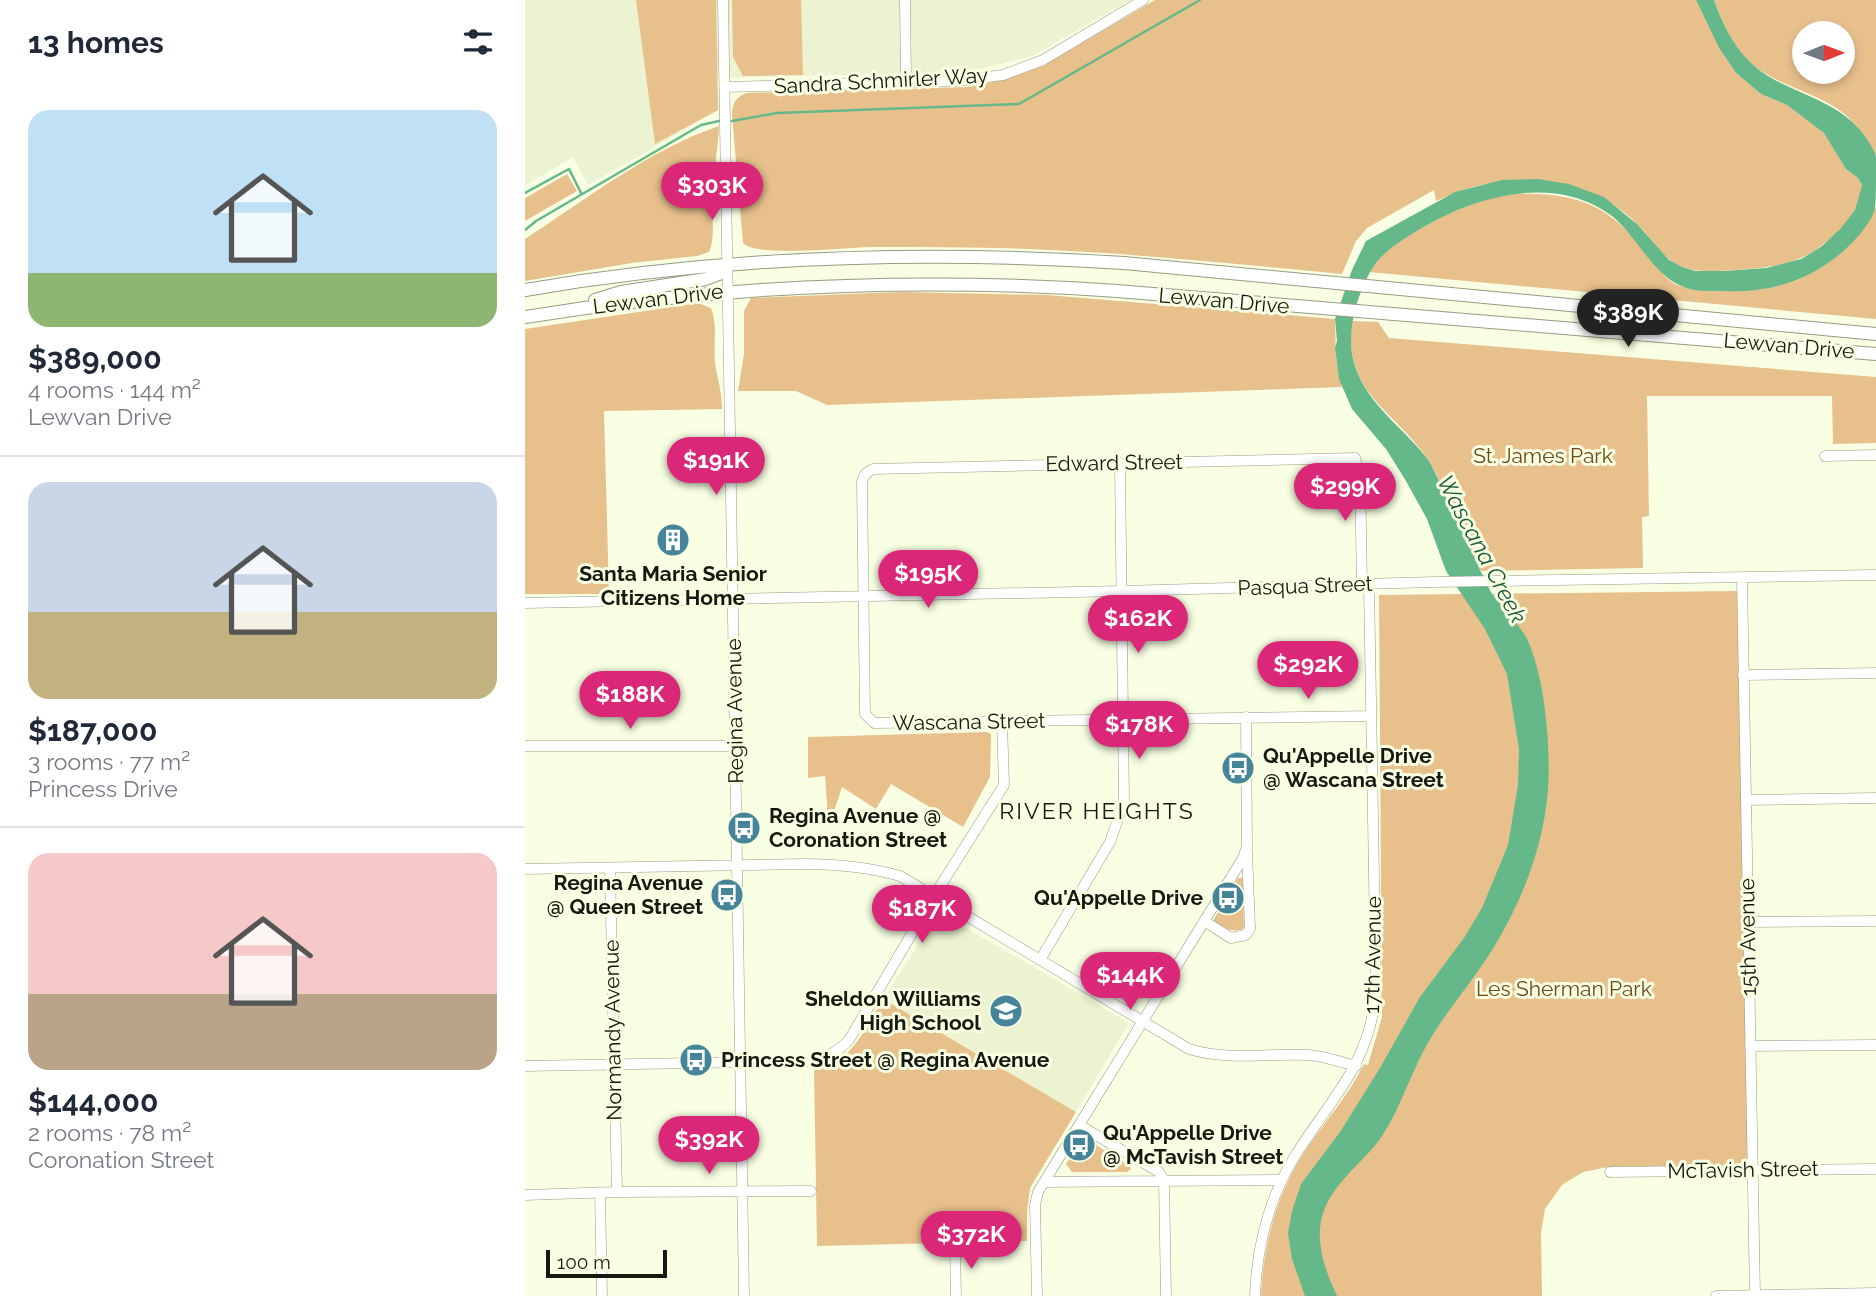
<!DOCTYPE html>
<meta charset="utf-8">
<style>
body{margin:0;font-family:Raleway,sans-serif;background:#f6f6f7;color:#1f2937;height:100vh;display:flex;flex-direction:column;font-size:26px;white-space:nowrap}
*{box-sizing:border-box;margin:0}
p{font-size:23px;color:#747a83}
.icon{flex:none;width:38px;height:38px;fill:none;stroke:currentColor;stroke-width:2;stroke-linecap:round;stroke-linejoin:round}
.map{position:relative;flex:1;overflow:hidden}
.side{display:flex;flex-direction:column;background:#fff;width:525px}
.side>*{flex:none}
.needle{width:46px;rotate:89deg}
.fabs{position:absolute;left:1267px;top:21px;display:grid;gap:14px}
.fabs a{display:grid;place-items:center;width:63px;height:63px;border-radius:50%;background:#fff;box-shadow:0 4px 10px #0003;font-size:35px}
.scale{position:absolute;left:21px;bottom:18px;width:121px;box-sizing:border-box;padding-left:7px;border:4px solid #171910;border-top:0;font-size:19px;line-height:24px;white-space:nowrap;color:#171910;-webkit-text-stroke:5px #f9ffe3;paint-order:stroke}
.price{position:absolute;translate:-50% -60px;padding:0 16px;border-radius:24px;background:#db2777;color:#fff;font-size:23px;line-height:46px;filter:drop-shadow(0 2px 4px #0008)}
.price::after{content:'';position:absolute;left:50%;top:42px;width:21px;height:16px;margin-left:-10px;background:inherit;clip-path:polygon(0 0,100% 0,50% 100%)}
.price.selected{background:#222;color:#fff}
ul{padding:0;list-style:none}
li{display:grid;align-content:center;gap:14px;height:371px;padding:0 28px}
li+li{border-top:2px solid #e0e1e3}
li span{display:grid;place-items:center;height:217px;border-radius:21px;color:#555}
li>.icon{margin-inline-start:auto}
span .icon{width:126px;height:126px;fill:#fffc;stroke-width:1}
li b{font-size:30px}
h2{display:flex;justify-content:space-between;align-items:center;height:84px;padding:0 28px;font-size:30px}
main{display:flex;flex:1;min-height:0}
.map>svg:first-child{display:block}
.built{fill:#ecf3d0}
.green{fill:#e8c08c;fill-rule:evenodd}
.water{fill:#65b88a}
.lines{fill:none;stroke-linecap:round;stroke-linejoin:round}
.stream{stroke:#65b88a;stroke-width:2.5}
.minor-casing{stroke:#969b82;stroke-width:11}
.major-casing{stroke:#969b82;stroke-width:14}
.minor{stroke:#fff;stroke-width:10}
.major{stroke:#fff;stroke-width:12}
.labels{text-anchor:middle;stroke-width:6;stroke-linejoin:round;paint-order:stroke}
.street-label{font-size:21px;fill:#171910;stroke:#f9ffe3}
.park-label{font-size:21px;fill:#6c4a14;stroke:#f9ffe3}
.poi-label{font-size:21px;font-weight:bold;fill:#171910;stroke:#f9ffe3;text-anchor:start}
.water-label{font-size:23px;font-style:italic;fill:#175638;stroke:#f9ffe3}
.neighbourhood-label{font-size:23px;letter-spacing:2px;fill:#171910;stroke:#f9ffe3}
</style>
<main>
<section class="side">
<h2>13 homes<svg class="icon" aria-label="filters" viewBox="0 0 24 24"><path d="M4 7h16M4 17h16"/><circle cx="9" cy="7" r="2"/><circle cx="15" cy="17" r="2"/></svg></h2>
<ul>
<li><span style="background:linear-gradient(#bfe0f5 75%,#8fb573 0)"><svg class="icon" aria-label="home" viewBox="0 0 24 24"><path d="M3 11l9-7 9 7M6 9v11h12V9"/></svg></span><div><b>$389,000</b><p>4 rooms · 144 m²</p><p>Lewvan Drive</p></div></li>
<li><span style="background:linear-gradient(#c9d6e8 60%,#c2b280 0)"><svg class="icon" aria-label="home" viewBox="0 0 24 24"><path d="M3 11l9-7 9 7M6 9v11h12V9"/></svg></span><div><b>$187,000</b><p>3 rooms · 77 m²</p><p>Princess Drive</p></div></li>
<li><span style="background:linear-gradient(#f6c9c9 65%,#b9a48a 0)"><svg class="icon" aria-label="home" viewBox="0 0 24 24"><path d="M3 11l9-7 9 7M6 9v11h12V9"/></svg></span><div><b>$144,000</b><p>2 rooms · 78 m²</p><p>Coronation Street</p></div></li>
</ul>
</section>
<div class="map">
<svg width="1351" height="1296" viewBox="0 0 1351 1296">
<rect width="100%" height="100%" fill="#f9ffe3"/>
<path class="built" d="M0,0H605L507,56L468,66L448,70L377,74L193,78L194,110L63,185L48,157L0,186Z
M414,912L604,1023L551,1112L358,999Z"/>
<path class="green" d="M111,0H191L193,110L130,144Z
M207,0H276L278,75L218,76L208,57Z
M630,0H1171L1194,48L1211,73L1236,94L1262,105L1300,133L1321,169L1333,178L1337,185C1335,193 1334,203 1330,210C1325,219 1316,228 1309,235C1278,264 1253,267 1212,270C1195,271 1175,273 1159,268C1138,261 1128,239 1113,225C1060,170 977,169 911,201L909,190L842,228L831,241L817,274C732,266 647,257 562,252C491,247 420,247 349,247C324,247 232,258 218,243L207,115C208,103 209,99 221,93L442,87L478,80L518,66Z
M1189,0H1351V156C1344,143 1337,131 1326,120C1299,93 1257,89 1227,64C1208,48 1198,23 1189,0ZM1279,33H1318V72H1279Z
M194,126C193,150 188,174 187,197C186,214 191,237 184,252L172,256L107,263L0,281V239C60,200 125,149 194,126Z
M42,174L52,191L0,221V198Z
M981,194C1038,192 1076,197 1114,244C1123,255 1138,278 1150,284C1158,289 1176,288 1187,289C1258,298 1317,270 1351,207V319L844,272L861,250L899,226L922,214L960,199Z
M375,292L522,295L810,319L811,359L817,387L302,405L271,391H213L219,354V311L226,298Z
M173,303L186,308C193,325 188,346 190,364C193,380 197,393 197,409L79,411L84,594H0V329Z
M827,321L853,322L864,338L1351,377V443L1308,444L1307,396H1122L1124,516L1117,517L1118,568L956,571C944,545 931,519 919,493C915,484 912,473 906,464C873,411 817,395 827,321Z
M1212,591L1224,1166L1083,1167L1058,1172L1037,1185L1020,1209L1016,1233L1017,1296H736C738,1244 752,1192 782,1148C801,1120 824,1095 839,1064L843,1065L857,1017L854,595Z
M462,732L466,734L465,777L438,827L366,784L351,809L317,787L307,817L303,818L300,776L283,778V737Z
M713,878H718L719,928C709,934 699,928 689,923V919Z
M358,999L551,1112L505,1188L502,1212V1241L292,1246L289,1070C326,1064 340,1029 358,999Z
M559,1138L604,1165L606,1169L602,1172H547L541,1164Z"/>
<path class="water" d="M1171,0H1189C1197,22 1207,44 1224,61C1256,93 1306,95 1336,131C1341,138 1349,148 1351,157C1351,164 1351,171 1351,177C1351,187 1351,199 1350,208C1348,218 1341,226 1335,234C1300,275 1253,294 1199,291C1185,291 1172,292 1159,287C1130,278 1111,235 1087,216C1030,173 950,196 895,229C874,242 854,253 843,276C828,306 819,343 833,374C848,409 882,431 904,461C911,472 916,486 921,498C933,523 945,547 956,572C961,581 964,591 971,599C981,612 994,624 1002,639C1020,677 1026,748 1023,790C1018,851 994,910 960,961C943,986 923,1010 907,1036C887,1068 877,1106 857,1136C838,1164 806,1183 797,1217C790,1243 801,1273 812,1296H780L767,1259L763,1233L767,1211L776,1184L815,1132L855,1068L895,997L939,938L957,908L983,845L993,785L994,749L982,674L960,629L921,571L902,519L881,481L861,449L827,409L814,379L810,348L812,341L810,319L827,270L841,241L930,192L977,180L1013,179L1044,184L1079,197L1113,225L1144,260L1157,267L1170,271H1201L1241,268L1276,259L1297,246L1316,228L1330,210L1337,185L1333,178L1321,169L1299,133L1262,105L1236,94L1211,73L1194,48Z"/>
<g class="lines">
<path class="stream" d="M207,121L252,113L494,104L675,0
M0,193L44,169L56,193
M0,230L11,221L176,125L194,121"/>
<defs>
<path id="minor" d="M198,0L219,1296
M380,0L381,83
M200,87L431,81L478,75L518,60L618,0
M1300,456L1351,455
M1217,578L1230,1296
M837,585L835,476L830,458L348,469L340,474L337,482L340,714L349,723L846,716
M0,603L597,591L909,582L1351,575
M1218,675L1351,673
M0,746H210
M1221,800L1351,798
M85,868L92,1192
M0,869L279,864C312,864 343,867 375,876L664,1049C704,1061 743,1053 783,1055C799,1056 816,1062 831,1066
M679,921L706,938L721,935L725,929L722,851
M1223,922L1351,921
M515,960L585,842L599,802L595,463
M1225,1046L1351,1045
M0,1066L284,1061C301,1057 312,1053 324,1040L409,896L479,785L477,722
M554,1125L634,1172L639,1181L641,1296
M1085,1172L1351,1169
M519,1182L757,1180
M75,1192L77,1296
M0,1195L92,1192L286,1191
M430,1247L431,1296
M512,1296L510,1205L513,1192L718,858L722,847L721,717
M730,1296C732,1242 747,1189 777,1145C813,1091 844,1061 851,993L844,585
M1191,1296L1351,1293"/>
<path id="major" d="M0,290C198,256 399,250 599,263L1351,334
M70,300L96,292L181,279L194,274L203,263
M0,317C197,285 393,277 592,291L1351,354"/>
</defs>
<use href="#minor" class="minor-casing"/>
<use href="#major" class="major-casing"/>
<use href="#minor" class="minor"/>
<use href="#major" class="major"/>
</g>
<defs>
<symbol id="building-disc" viewBox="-11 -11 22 22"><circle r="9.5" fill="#468599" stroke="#f9ffe3"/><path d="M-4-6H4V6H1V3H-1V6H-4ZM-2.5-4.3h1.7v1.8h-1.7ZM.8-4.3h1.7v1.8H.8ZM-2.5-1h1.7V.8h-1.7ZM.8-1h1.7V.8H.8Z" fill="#fff"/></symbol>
<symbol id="bus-disc" viewBox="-11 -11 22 22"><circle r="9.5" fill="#468599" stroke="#f9ffe3"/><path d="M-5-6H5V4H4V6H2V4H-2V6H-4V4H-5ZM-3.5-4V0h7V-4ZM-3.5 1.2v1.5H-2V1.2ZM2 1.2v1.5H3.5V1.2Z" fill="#fff"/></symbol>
<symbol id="school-disc" viewBox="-11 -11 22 22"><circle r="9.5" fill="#468599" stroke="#f9ffe3"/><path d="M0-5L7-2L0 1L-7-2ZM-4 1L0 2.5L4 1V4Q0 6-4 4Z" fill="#fff"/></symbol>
</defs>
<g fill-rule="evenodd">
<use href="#building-disc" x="129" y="521" width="38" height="38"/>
<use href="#bus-disc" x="694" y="749" width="38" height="38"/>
<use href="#bus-disc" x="200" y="809" width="38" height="38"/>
<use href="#bus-disc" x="183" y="876" width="38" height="38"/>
<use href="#bus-disc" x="684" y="879" width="38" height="38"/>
<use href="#school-disc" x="462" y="992" width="38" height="38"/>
<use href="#bus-disc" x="152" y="1041" width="38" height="38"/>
<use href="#bus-disc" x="535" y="1126" width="38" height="38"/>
</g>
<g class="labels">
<g class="street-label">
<text transform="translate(356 81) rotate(-3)" y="7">Sandra Schmirler Way</text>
<text transform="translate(133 299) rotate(-7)" y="7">Lewvan Drive</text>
<text transform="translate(699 301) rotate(5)" y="7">Lewvan Drive</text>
<text transform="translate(1264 346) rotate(5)" y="7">Lewvan Drive</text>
<text transform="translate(589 463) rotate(-1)" y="7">Edward Street</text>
<text transform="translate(780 586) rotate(-2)" y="7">Pasqua Street</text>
<text transform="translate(210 711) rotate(-91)" y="7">Regina Avenue</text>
<text transform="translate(444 722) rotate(-1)" y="7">Wascana Street</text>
<text transform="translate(1223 937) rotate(-91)" y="7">15th Avenue</text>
<text transform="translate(848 955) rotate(-89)" y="7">17th Avenue</text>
<text transform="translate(88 1030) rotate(-91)" y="7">Normandy Avenue</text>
<text transform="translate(1218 1170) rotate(-1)" y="7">McTavish Street</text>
</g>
<g class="park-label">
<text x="1018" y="463">St. James Park</text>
<text x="1039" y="996">Les Sherman Park</text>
</g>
<g class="poi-label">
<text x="148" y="581" text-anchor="middle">Santa Maria Senior<tspan x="148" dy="24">Citizens Home</tspan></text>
<text x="738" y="763">Qu'Appelle Drive<tspan x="738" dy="24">@ Wascana Street</tspan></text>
<text x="244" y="823">Regina Avenue @<tspan x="244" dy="24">Coronation Street</tspan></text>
<text x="178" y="890" text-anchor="end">Regina Avenue<tspan x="178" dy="24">@ Queen Street</tspan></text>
<text x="678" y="905" text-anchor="end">Qu'Appelle Drive</text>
<text x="456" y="1006" text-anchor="end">Sheldon Williams<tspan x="456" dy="24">High School</tspan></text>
<text x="196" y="1067">Princess Street @ Regina Avenue</text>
<text x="578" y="1140">Qu'Appelle Drive<tspan x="578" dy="24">@ McTavish Street</tspan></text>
</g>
<g class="water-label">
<text transform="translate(957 549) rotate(62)" y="8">Wascana Creek</text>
</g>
<g class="neighbourhood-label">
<text x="572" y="819">RIVER HEIGHTS</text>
</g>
</g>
</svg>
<div class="fabs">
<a><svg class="needle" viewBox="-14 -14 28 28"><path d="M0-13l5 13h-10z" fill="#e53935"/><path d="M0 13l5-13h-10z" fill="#747a83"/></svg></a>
</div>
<div class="scale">100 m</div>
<b class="price" style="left:187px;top:222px">$303K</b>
<b class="price selected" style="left:1103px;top:349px">$389K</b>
<b class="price" style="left:191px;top:497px">$191K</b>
<b class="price" style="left:820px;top:523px">$299K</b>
<b class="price" style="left:403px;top:610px">$195K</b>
<b class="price" style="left:613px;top:655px">$162K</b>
<b class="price" style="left:783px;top:701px">$292K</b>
<b class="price" style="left:105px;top:731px">$188K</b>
<b class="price" style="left:614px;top:761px">$178K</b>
<b class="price" style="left:397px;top:945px">$187K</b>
<b class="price" style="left:605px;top:1012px">$144K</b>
<b class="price" style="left:184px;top:1176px">$392K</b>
<b class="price" style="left:446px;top:1271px">$372K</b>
</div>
</main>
